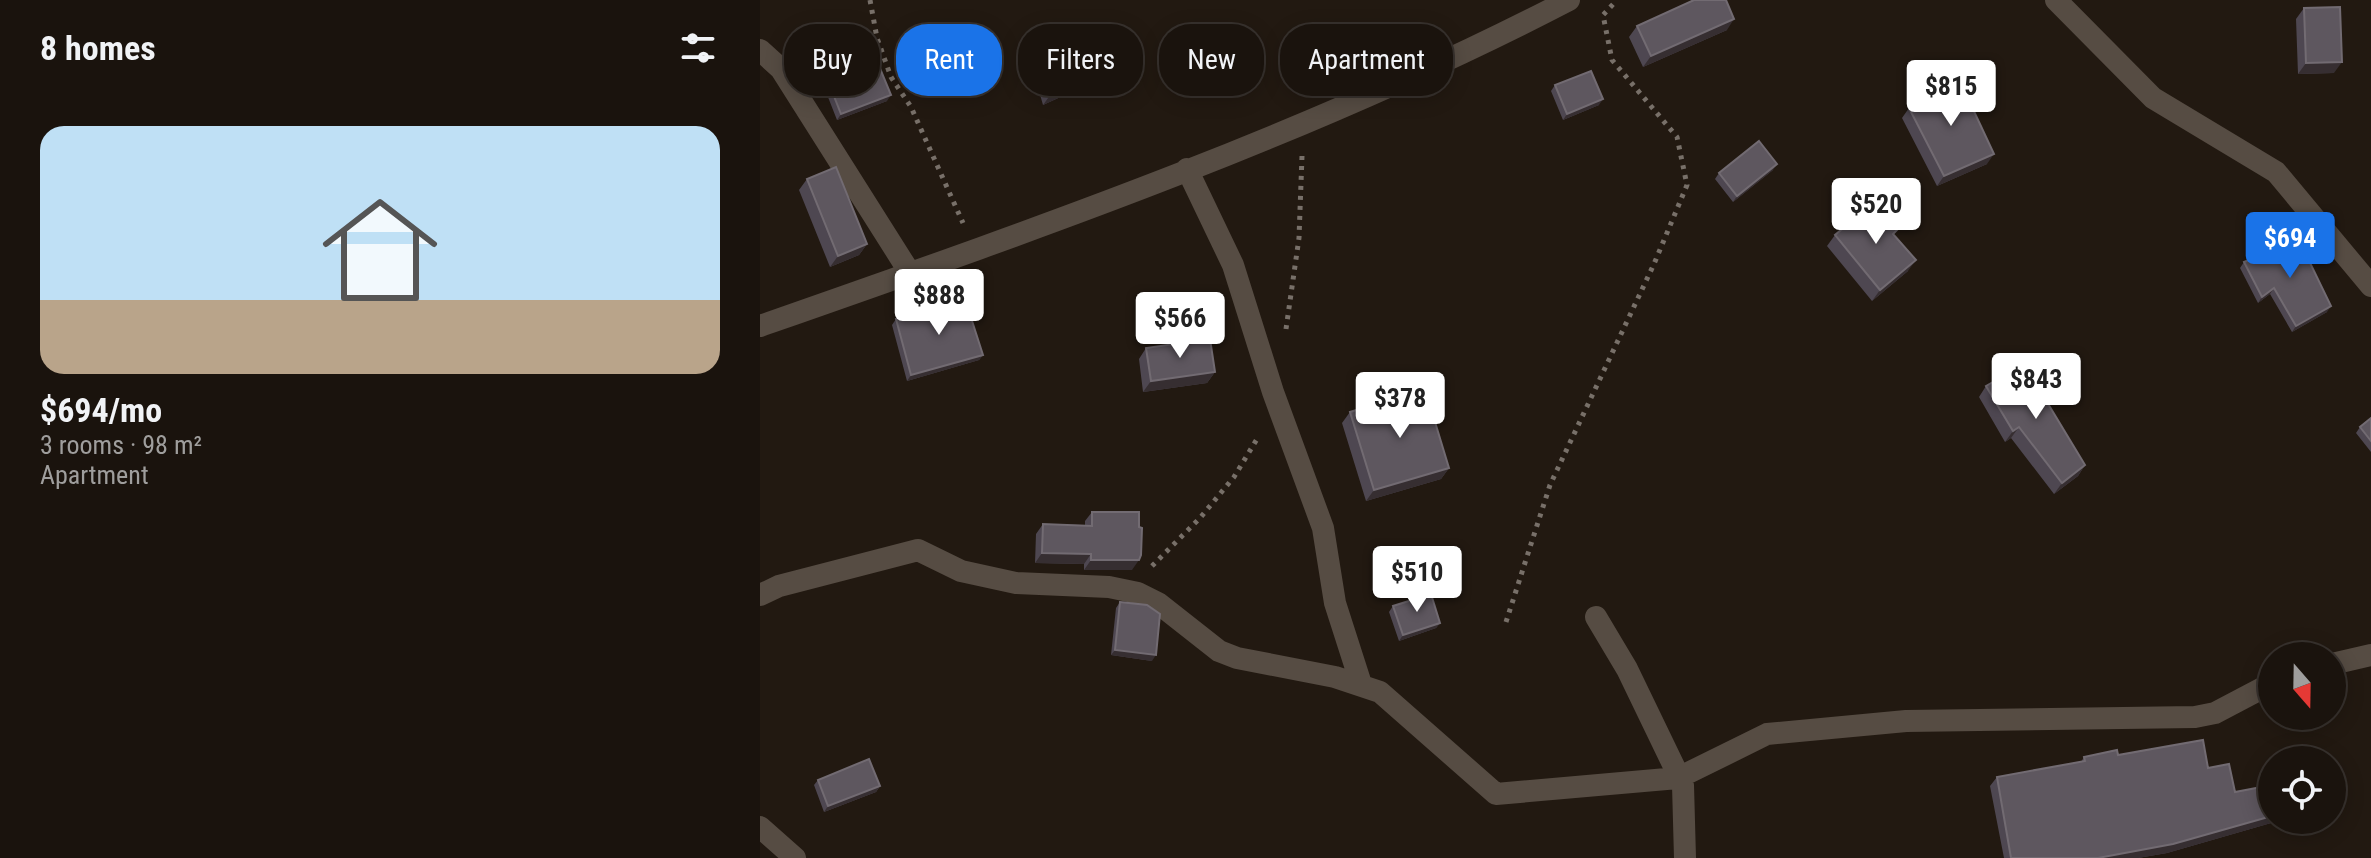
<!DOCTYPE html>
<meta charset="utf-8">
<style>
body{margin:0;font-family:"Roboto Condensed",sans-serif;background:#231c16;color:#f1f3f6;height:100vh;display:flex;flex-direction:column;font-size:30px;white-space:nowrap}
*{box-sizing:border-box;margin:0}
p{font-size:26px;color:#9f9e9d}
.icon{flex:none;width:44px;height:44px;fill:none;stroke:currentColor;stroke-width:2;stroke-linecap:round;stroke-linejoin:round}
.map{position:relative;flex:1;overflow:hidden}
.side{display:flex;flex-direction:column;background:#1a130d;width:760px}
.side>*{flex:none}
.hud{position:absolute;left:24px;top:24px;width:760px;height:72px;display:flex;gap:16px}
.needle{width:52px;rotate:160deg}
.fabs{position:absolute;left:1498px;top:642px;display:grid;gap:16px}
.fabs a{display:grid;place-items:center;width:88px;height:88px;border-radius:50%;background:#1a130d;box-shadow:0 4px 20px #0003,0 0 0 2px #38322e;font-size:40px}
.price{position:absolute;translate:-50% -68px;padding:0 18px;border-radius:8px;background:#fff;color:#222;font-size:26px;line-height:52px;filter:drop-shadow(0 2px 4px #0008)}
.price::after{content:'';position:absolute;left:50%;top:48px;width:24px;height:18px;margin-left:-12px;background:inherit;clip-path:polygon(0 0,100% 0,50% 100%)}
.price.active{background:#1a73e8;color:#fff}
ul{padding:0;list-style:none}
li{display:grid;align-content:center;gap:16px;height:424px;padding:0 40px}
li+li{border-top:2px solid #38322e}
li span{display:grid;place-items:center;height:248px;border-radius:24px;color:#555}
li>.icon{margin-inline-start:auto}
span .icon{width:144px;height:144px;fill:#fffc;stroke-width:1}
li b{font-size:34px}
h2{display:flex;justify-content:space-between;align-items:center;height:96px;padding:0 40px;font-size:34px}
.pill{padding:0 28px;border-radius:32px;background:#1a130d;box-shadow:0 4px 20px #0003,0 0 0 2px #38322e;font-size:28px;line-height:72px}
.pill.active{background:#1a73e8;color:#fff}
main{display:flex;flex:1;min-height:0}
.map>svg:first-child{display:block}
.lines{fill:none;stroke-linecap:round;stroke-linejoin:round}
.path{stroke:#787069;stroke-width:5;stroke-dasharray:4 6;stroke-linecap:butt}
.minor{stroke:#564c43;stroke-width:22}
.wall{fill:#4e4751}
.shaded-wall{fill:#362e31}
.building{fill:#5e575f;stroke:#726b72;stroke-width:2}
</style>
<main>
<section class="side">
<h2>8 homes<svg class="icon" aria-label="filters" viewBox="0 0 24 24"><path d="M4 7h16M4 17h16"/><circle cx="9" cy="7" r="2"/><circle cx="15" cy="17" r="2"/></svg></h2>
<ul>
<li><span style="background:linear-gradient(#bfe0f5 70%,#b9a48a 0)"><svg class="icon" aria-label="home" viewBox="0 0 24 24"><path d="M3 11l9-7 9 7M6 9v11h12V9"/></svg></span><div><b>$694/mo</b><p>3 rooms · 98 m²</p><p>Apartment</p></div></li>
</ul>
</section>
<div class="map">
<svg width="1611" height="858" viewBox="0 0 1611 858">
<rect width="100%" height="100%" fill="#221911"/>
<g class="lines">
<path class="path" d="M110,0L117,38L131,77L151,107L203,223
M526,329L539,238L542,156
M392,566L440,518L474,477L497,439
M746,622L790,485L894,264L927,185L917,137L852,60L843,15L857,0"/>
<path class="minor" d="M1296,0L1393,98L1516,172L1611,286
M0,50L21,69L150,273
M427,169L473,265L513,392L563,528L575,603L601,684
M0,326C274,230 551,134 809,0
M0,595L19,586L158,550L201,571L256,583L349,587L378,593L398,603L459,651L477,658L575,677L620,692L736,794L918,778L1007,734L1146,721L1435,717L1455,713L1512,683
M836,617L867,669L923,785L925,858
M1572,664L1611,655
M0,827L35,858"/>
</g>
<path class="wall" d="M1544,8L1574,73L1538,74L1536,19Z
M877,26L967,30L883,67L869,37Z
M281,59L344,77L283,105L273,70Z
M795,85L839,105L803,120L791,91Z
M70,86L127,101L77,120L66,92Z
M1149,108L1227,164L1177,186L1142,118Z
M1013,170L973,202L955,179L959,173Z
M47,179L107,244L99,255L70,267L39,190Z
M1075,235H1134L1148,271L1112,301L1067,246Z
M1484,262L1567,312L1532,332L1510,294L1498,303L1480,268Z
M136,319L223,355L219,360L147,381L132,325Z
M386,348L455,372L447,383L383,392L379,359Z
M1226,386L1325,465L1318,476L1294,494L1251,438L1245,442L1219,397Z
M590,412L689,468L681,479L606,501L582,423Z
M1611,418V452L1596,433L1600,427Z
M332,512L372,570H324V564L275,563L276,534L283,524L325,525V521Z
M360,602L392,661L351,655L356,608Z
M633,606L680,623L676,628L639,641L629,612Z
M1358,755L1448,768L1475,792L1512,820H1519L1518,821L1407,853L1378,858H1244L1230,786L1237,777L1321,762L1324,757Z
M58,780L120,786L116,792L64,812L54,785Z"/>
<path class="shaded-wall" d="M974,19L967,30L883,67L891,56Z
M1582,62L1574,73L1538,74L1546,63Z
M351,66L344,77L283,105L291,94Z
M131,95L127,101L77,120L81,114Z
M843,99L839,105L803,120L807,114Z
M1234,154L1227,164L1177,186L1184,176Z
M1017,164L1013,170L973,202L977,196Z
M107,244L99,255L70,267L78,256Z
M1156,260L1148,271L1112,301L1120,290Z
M1514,288L1510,294L1498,303L1502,297Z
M1571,306L1567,312L1532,332L1536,326Z
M223,355L219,360L147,381L151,375Z
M455,372L447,383L383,392L391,381Z
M1259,427L1251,438L1245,442L1253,431Z
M1325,465L1318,476L1294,494L1302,483Z
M689,468L681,479L606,501L614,490Z
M282,553L331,554L324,564L275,563Z
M331,560H379L372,570H324Z
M680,623L676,628L639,641L643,635Z
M355,650L396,655L392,661L351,655Z
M120,786L116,792L64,812L68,806Z
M1512,816V820H1519L1518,821L1407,853L1378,858H1338Z"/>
<path class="building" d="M934,0H966L974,19L891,56L877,26Z
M1580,7L1582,62L1546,63L1544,8Z
M335,31L351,66L291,94L281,59Z
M119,66L131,95L81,114L70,86Z
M831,71L843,99L807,114L795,85Z
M1197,75L1234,154L1184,176L1149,108Z
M999,141L1017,164L977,196L959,173Z
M76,167L107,244L78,256L47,179Z
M1116,201L1138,229L1133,234L1156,260L1120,290L1075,235Z
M1538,238L1571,306L1536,326L1514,288L1502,297L1484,262Z
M205,299L223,355L151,375L136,319Z
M450,339L455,372L391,381L386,348Z
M1264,364L1325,465L1302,483L1259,427L1253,431L1226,386Z
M665,389L689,468L614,490L590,412Z
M1611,418V441L1600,427Z
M332,512H379V527L382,528L381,555L379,560H331V554L282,553L283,524L332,526Z
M671,594L680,623L643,635L633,606Z
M360,602L387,605L400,614L396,655L355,650Z
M1443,740L1448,768L1469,764L1475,792L1512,785V816L1413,844L1338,858H1251L1237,777L1325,761L1324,757L1357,750L1358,755Z
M109,759L120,786L68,806L58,780Z"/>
</svg>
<div class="fabs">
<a><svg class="needle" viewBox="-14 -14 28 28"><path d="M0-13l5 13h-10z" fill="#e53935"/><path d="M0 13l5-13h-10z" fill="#9f9e9d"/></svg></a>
<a><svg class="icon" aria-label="locate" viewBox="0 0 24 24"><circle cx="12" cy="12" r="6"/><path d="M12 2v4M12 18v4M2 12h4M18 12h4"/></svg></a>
</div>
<b class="price" style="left:1191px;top:128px">$815</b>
<b class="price" style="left:1116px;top:246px">$520</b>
<b class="price active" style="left:1530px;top:280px">$694</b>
<b class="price" style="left:179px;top:337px">$888</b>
<b class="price" style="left:420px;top:360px">$566</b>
<b class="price" style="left:1276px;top:421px">$843</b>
<b class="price" style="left:640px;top:440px">$378</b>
<b class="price" style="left:657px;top:614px">$510</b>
<div class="hud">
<a class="pill">Buy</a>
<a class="pill active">Rent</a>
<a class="pill">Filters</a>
<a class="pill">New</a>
<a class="pill">Apartment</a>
</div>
</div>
</main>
